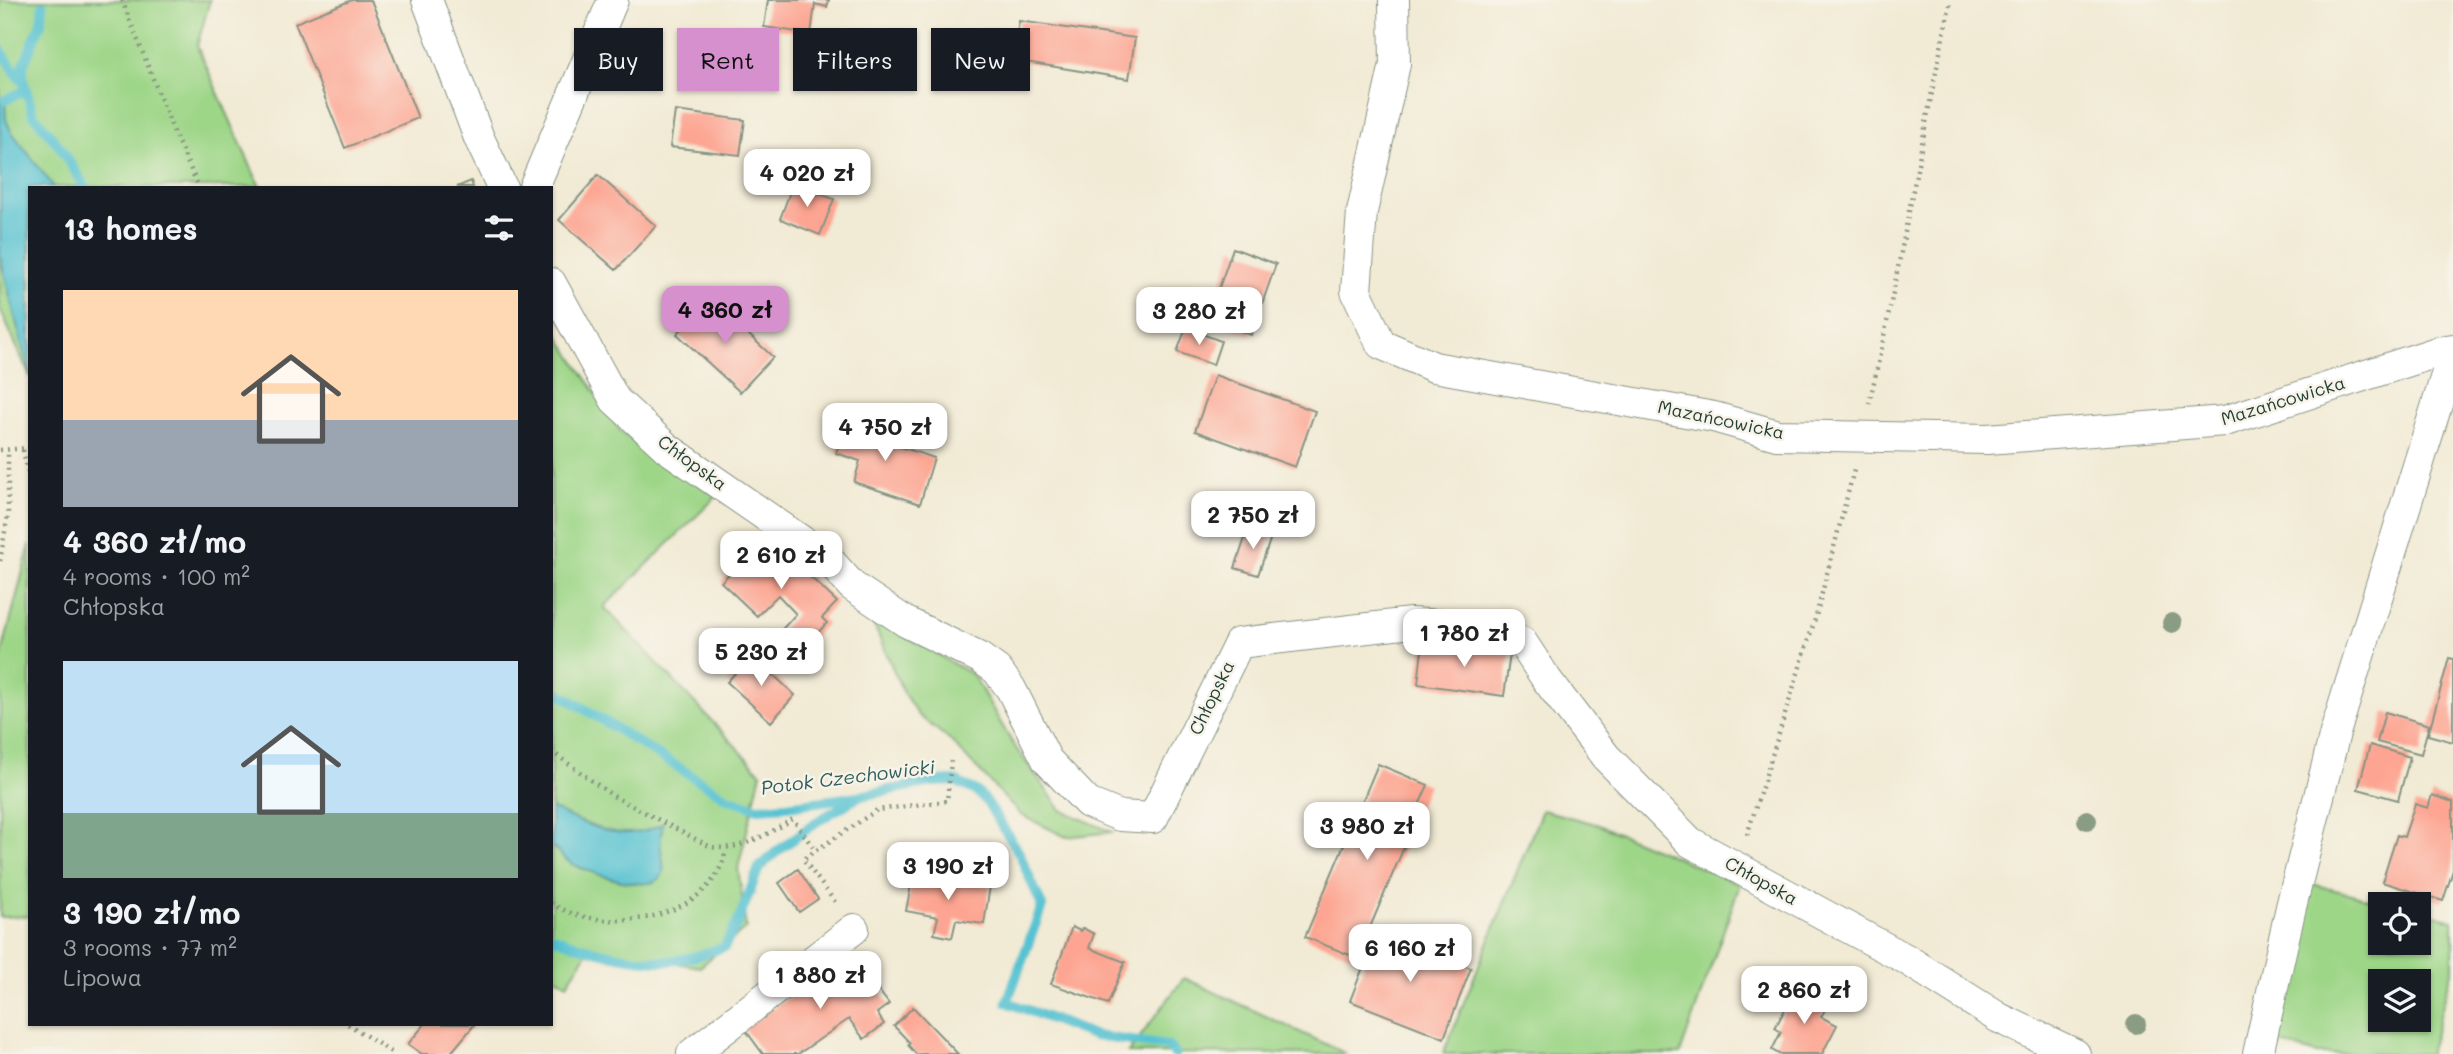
<!DOCTYPE html>
<meta charset="utf-8">
<style>
body{margin:0;font-family:Mali,sans-serif;background:#20242c;color:#f1f3f6;height:100vh;display:flex;flex-direction:column;font-size:26px;white-space:nowrap}
*{box-sizing:border-box;margin:0}
p{font-size:23px;color:#9ea1a6}
.icon{flex:none;width:38px;height:38px;fill:none;stroke:currentColor;stroke-width:2;stroke-linecap:round;stroke-linejoin:round}
.map{position:relative;flex:1;overflow:hidden}
.panel{position:absolute;left:28px;top:186px;width:525px;height:840px;display:flex;flex-direction:column;background:#171b24;border-radius:0px;box-shadow:0 2px 5px #0004}
.panel>*{flex:none}
.banner{position:absolute;left:574px;top:28px;width:665px;height:63px;display:flex;gap:14px}
.controls{position:absolute;left:2368px;top:892px;display:grid;gap:14px}
.controls a{display:grid;place-items:center;width:63px;height:63px;border-radius:0px;background:#171b24;box-shadow:0 2px 5px #0004;font-size:35px}
.price{position:absolute;translate:-50% -60px;padding:0 16px;border-radius:14px;background:#fff;color:#222;font-size:23px;line-height:46px;filter:drop-shadow(0 2px 4px #0008)}
.price::after{content:'';position:absolute;left:50%;top:42px;width:21px;height:16px;margin-left:-10px;background:inherit;clip-path:polygon(0 0,100% 0,50% 100%)}
.price.active{background:#d690ce;color:#111}
ul{padding:0;list-style:none}
li{display:grid;align-content:center;gap:14px;height:371px;padding:0 35px}
li span{display:grid;place-items:center;height:217px;border-radius:0px;color:#555}
li>.icon{margin-inline-start:auto}
span .icon{width:126px;height:126px;fill:#fffc;stroke-width:1}
li b{font-size:30px}
h2{display:flex;justify-content:space-between;align-items:center;height:84px;padding:0 35px;font-size:30px}
.tag{padding:0 24px;border-radius:0px;background:#171b24;box-shadow:0 2px 5px #0004;font-size:24px;line-height:63px}
.tag.active{background:#d690ce;color:#111}
.map>svg:first-child{display:block}
.green{fill:#9ed688;stroke:#5e8a5e;stroke-width:2;fill-rule:evenodd}
.water{fill:#57c2d2;stroke:#3b8083;stroke-width:2}
.lines{fill:none;stroke-linecap:round;stroke-linejoin:round}
.stream{stroke:#57c2d2;stroke-width:10}
.building{fill:#fda592}
.minor-casing{stroke:#889484;stroke-width:32}
.path{stroke:#889484;stroke-width:4.5;stroke-dasharray:2 5;stroke-linecap:butt}
.minor{stroke:#fff;stroke-width:30}
.tree{fill:#8b9c85}
.labels{text-anchor:middle;stroke-width:5;stroke-linejoin:round;paint-order:stroke}
.street-label{font-size:18px;fill:#1f3d34;stroke:#f7f3e8}
.water-label{font-size:19px;font-style:italic;fill:#2d5e5c;stroke:#f7f3e8}
</style>
<div class="map">
<svg width="2453" height="1054" viewBox="0 0 2453 1054">
<rect width="100%" height="100%" fill="#f7f3e8"/>
<filter id="ink" filterUnits="userSpaceOnUse"><feTurbulence type="fractalNoise" baseFrequency=".0143" numOctaves="2"/><feDisplacementMap in="SourceGraphic" scale="14" xChannelSelector="R" yChannelSelector="G"/><feConvolveMatrix kernelMatrix="1 2 1 2 8 2 1 2 1" color-interpolation-filters="sRGB"/></filter>
<filter id="wash" filterUnits="userSpaceOnUse"><feTurbulence type="fractalNoise" baseFrequency=".00686" numOctaves="4" result="noise"/><feDisplacementMap in="SourceGraphic" scale="28" xChannelSelector="R" yChannelSelector="G"/><feGaussianBlur stdDeviation="1.57" result="paint"/><feColorMatrix in="noise" values="0 0 0 0 0 0 0 0 0 0 0 0 0 0 0 0 0 1.4 0 .05"/><feComposite in="paint" operator="in"/></filter>
<g filter="url(#wash)">
<rect width="100%" height="100%" fill="#f1ead4"/>
<path class="green" d="M0,0H210L197,46L260,187H30V377L0,309Z
M551,324L621,432L717,496L604,607L761,773L738,868L746,928L700,967L589,950L567,984L551,974Z
M30,544V916L0,917V661Z
M870,616L973,675L1013,744L1061,810L1112,832L1066,837L1021,815L949,739L918,715L903,692Z
M1542,810L1596,824L1740,884L1680,1054H1443Z
M2304,882L2394,905H2380V943H2418L2419,911L2453,920V968L2429,1054H2318L2268,1040ZM2380,982H2418V1020H2380Z
M1184,978L1347,1054L1128,1053Z"/>
<path class="water" d="M5,100L6,120L11,131L54,187H30V377L0,257V101Z
M551,808C587,825 626,846 663,823C661,833 660,841 661,850C662,857 665,866 663,872C657,899 587,871 572,864C564,859 558,852 551,846Z"/>
<g class="lines">
<path class="stream" d="M43,6L41,23L23,66V79L33,114L60,147L85,187
M0,49L20,79
M5,100L26,90
M551,688L727,798L758,808L787,806L860,796L931,782L955,781L976,791L987,802L1019,853L1042,906L1007,1002L1095,1036L1168,1046L1175,1054
M551,936C584,949 624,959 659,961C682,962 704,954 724,947L737,924L759,868L775,853L816,822L855,799"/>
</g>
<g id="blocks">
<path class="building" d="M352,0H371L418,118L345,148L295,23Z
M768,0H829L827,7L815,4L811,34L764,27Z
M1019,21L1135,38L1129,79L1013,60Z
M675,111L745,120L740,155L670,147Z
M598,175L656,226L616,270L559,220Z
M471,181L473,187H457Z
M793,184L834,199L820,235L780,219Z
M1233,248L1276,264L1251,335L1208,319Z
M710,299L773,357L740,392L677,334Z
M1186,328L1221,341L1213,365L1177,352Z
M1215,375L1315,411L1295,467L1195,431Z
M848,418L878,429L874,438L934,458L920,504L854,482L860,461L836,453Z
M1249,526L1272,534L1258,575L1235,568Z
M767,536L837,602L822,618L827,623L814,637L809,633L791,650L776,636L796,614L778,595L757,616L721,582Z
M1423,642L1510,654L1504,696L1418,684Z
M752,655L795,695L771,722L727,682Z
M2449,658L2453,659V742L2428,735Z
M2385,712L2429,725L2421,754L2377,742Z
M2370,745L2410,757L2398,800L2358,789Z
M1378,764L1428,785L1407,832L1410,833L1357,958L1305,937Z
M2432,795L2453,802V870L2443,901L2382,882L2397,835L2404,837L2415,804L2428,808Z
M798,869L818,899L799,912L779,883Z
M913,874L990,886L984,924L956,920L952,938L934,934L938,917L906,911Z
M1072,927L1080,931L1083,928L1094,934L1089,948L1125,962L1108,1004L1051,984Z
M1377,931L1471,968L1444,1038L1350,1001Z
M843,956L857,976L864,971L889,1004L877,1013L884,1024L864,1039L849,1019L798,1054H763L744,1028L801,989Z
M1797,987L1828,1004L1821,1017L1837,1025L1822,1054H1779L1772,1050L1781,1032L1775,1028Z
M913,1007L958,1054H916L908,1045L910,1043L894,1026Z
M425,1024H475L450,1054H422L408,1044Z"/>
</g>
</g>
<g filter="url(#ink)">
<use href="#blocks" fill-opacity="0" stroke="#889484" stroke-width="2"/>
<g class="lines">
<defs>
<path id="minor" d="M427,0L479,138L502,187
M1394,0L1395,64L1362,212L1356,291L1381,344L1434,367L1714,417L1777,435L1987,439L2225,421L2440,351L2453,349
M534,187L613,0
M551,283L615,400L667,448L828,559L852,586L906,622L980,658L997,670L1011,689L1047,760L1088,803L1120,816L1153,818L1239,643L1411,623L1492,628L1522,642L1547,680L1606,757L1690,842L1906,959L1999,1018L2075,1054
M692,1054L854,929
M2258,1054L2291,907L2335,733L2453,353"/>
</defs>
<use href="#minor" class="minor-casing"/>
<path class="path" d="M122,0L177,140L199,187
M1869,404C1900,270 1922,134 1951,0
M0,450L30,448
M23,450L30,482
M0,561L8,514V450
M551,751L613,796L711,847C740,852 769,833 793,819L815,850
M1747,835L1816,616L1854,470
M835,902L803,859L877,810L947,801L951,761
M551,903C605,938 713,920 726,850
M348,1024L394,1054"/>
<use href="#minor" class="minor"/>
</g>
<g class="tree">
<circle cx="2172" cy="623" r="10"/>
<circle cx="2087" cy="820" r="10"/>
<circle cx="2136" cy="1024" r="10"/>
</g>
</g>
<g class="labels">
<g class="street-label">
<text transform="translate(2283 401) rotate(-17)" y="6">Mazańcowicka</text>
<text transform="translate(1721 420) rotate(12)" y="6">Mazańcowicka</text>
<text transform="translate(692 463) rotate(36)" y="6">Chłopska</text>
<text transform="translate(1212 698) rotate(-64)" y="6">Chłopska</text>
<text transform="translate(1761 881) rotate(29)" y="6">Chłopska</text>
</g>
<g class="water-label">
<text transform="translate(848 777) rotate(-7)" y="7">Potok Czechowicki</text>
</g>
</g>
</svg>
<div class="controls">
<a><svg class="icon" aria-label="locate" viewBox="0 0 24 24"><circle cx="12" cy="12" r="6"/><path d="M12 2v4M12 18v4M2 12h4M18 12h4"/></svg></a>
<a><svg class="icon" aria-label="layers" viewBox="0 0 24 24"><path d="M12 4l9 5-9 5-9-5zM3 14l9 5 9-5"/></svg></a>
</div>
<b class="price" style="left:807px;top:209px">4 020 zł</b>
<b class="price active" style="left:725px;top:346px">4 360 zł</b>
<b class="price" style="left:1199px;top:347px">3 280 zł</b>
<b class="price" style="left:885px;top:463px">4 750 zł</b>
<b class="price" style="left:1253px;top:551px">2 750 zł</b>
<b class="price" style="left:781px;top:591px">2 610 zł</b>
<b class="price" style="left:1464px;top:669px">1 780 zł</b>
<b class="price" style="left:761px;top:688px">5 230 zł</b>
<b class="price" style="left:1367px;top:862px">3 980 zł</b>
<b class="price" style="left:948px;top:902px">3 190 zł</b>
<b class="price" style="left:1410px;top:984px">6 160 zł</b>
<b class="price" style="left:820px;top:1011px">1 880 zł</b>
<b class="price" style="left:1804px;top:1026px">2 860 zł</b>
<div class="banner">
<a class="tag">Buy</a>
<a class="tag active">Rent</a>
<a class="tag">Filters</a>
<a class="tag">New</a>
</div>
<section class="panel">
<h2>13 homes<svg class="icon" aria-label="filters" viewBox="0 0 24 24"><path d="M4 7h16M4 17h16"/><circle cx="9" cy="7" r="2"/><circle cx="15" cy="17" r="2"/></svg></h2>
<ul>
<li><span style="background:linear-gradient(#ffd9b3 60%,#9aa5b1 0)"><svg class="icon" aria-label="home" viewBox="0 0 24 24"><path d="M3 11l9-7 9 7M6 9v11h12V9"/></svg></span><div><b>4 360 zł/mo</b><p>4 rooms · 100 m²</p><p>Chłopska</p></div></li>
<li><span style="background:linear-gradient(#bfe0f5 70%,#7fa58c 0)"><svg class="icon" aria-label="home" viewBox="0 0 24 24"><path d="M3 11l9-7 9 7M6 9v11h12V9"/></svg></span><div><b>3 190 zł/mo</b><p>3 rooms · 77 m²</p><p>Lipowa</p></div></li>
</ul>
</section>
</div>
